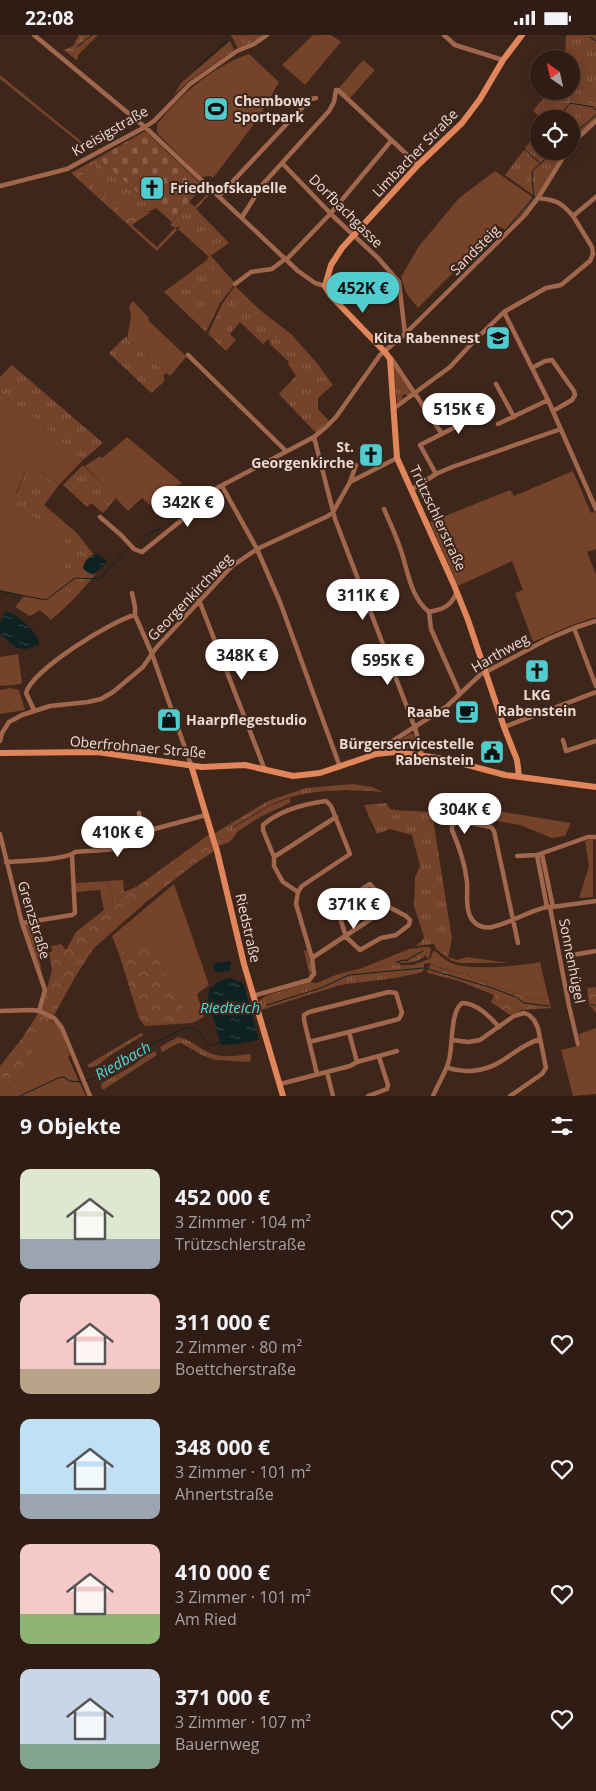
<!DOCTYPE html>
<html lang="de">
<meta charset="utf-8">
<style>
body{margin:0;font-family:"Open Sans",sans-serif;background:#37251d;color:#f1f3f6;height:100vh;display:flex;flex-direction:column;font-size:19px;white-space:nowrap}
*{box-sizing:border-box;margin:0}
p{font-size:16px;color:#a7a1a0}
.icon{flex:none;width:28px;height:28px;fill:none;stroke:currentColor;stroke-width:2;stroke-linecap:round;stroke-linejoin:round}
.map{position:relative;height:1061px;overflow:hidden}
.sheet{display:flex;flex-direction:column;background:#2f1c14;flex:1}
.sheet>*{flex:none}
.needle{width:32px;rotate:326deg}
.tools{position:absolute;left:530px;top:15px;display:grid;gap:10px}
.tools a{display:grid;place-items:center;width:50px;height:50px;border-radius:50%;background:#2f1c14;box-shadow:0 2px 12px #0003,0 0 0 1px #4a3a34;font-size:25px}
.price{position:absolute;translate:-50% -42px;padding:0 11px;border-radius:18px;background:#fff;color:#222;font-size:16px;line-height:32px;filter:drop-shadow(0 1px 2px #0008)}
.price::after{content:'';position:absolute;left:50%;top:30px;width:15px;height:11px;margin-left:-8px;background:inherit;clip-path:polygon(0 0,100% 0,50% 100%)}
.price.selected{background:#52cdcf;color:#111}
ul{padding:0;list-style:none}
li{display:flex;align-items:center;gap:15px;height:125px;padding:0 20px}
li span{display:grid;place-items:center;flex:none;width:140px;height:100px;border-radius:10px;color:#555}
li>.icon{margin-inline-start:auto}
span .icon{width:60px;height:60px;fill:#fffc;stroke-width:1}
li b{font-size:21px}
h2{display:flex;justify-content:space-between;align-items:center;height:60px;padding:0 20px;font-size:21px}
.status{display:flex;justify-content:space-between;align-items:center;height:35px;padding:0 25px;background:#2f1c14;direction:ltr}
.status svg{height:14px;fill:currentColor}
.map>svg:first-child{display:block}
.grass{fill:url(#grass-tufts)}
.forest{fill:url(#forest-crowns)}
.wetland{fill:url(#wetland-marsh)}
.cemetery{fill:url(#cemetery-stones)}
.green{fill:#75422a}
.water{fill:url(#water-ripples)}
.lines{fill:none;stroke-linecap:round;stroke-linejoin:round}
.stream{stroke:#0f2222;stroke-width:1}
.street{stroke:#a0674d;stroke-width:4.5}
.secondary{stroke:#e1865b;stroke-width:6}
.labels{text-anchor:middle;stroke-width:4;stroke-linejoin:round;paint-order:stroke}
.poi-label{font-size:14px;font-weight:bold;fill:#e9d9d1;stroke:#3f261b;text-anchor:end}
.street-label{font-size:14px;fill:#e9d9d1;stroke:#3f261b}
.water-label{font-size:15px;font-style:italic;fill:#46dee1;stroke:#3f261b}
</style>
<div class="status"><b>22:08</b><svg viewBox="0 0 49 12"><path d="M0 12V9h3v3zM5 12V6h3v6zM10 12V3h3v9zM15 12V0h3v12zM26 1h20v11H26zM47 4h2v5h-2z"/></svg></div>
<div class="map">
<svg width="596" height="1061" viewBox="0 0 596 1061">
<defs>
<pattern id="grass-tufts" width="24" height="20" patternUnits="userSpaceOnUse" patternTransform="scale(1.25)"><rect width="24" height="20" fill="#75422a"/><path d="M3 7l-1-3M5 7V3M7 7l1-3M15 17l-1-3M17 17v-4M19 17l1-3" fill="none" stroke="#895d48"/></pattern>
<pattern id="forest-crowns" width="20" height="18" patternUnits="userSpaceOnUse" patternTransform="scale(1.25)"><rect width="20" height="18" fill="#75422a"/><path d="M2 6a3 3 0 1 1 6 0M12 15a3 3 0 1 1 6 0" fill="none" stroke="#895d48"/></pattern>
<pattern id="wetland-marsh" width="20" height="14" patternUnits="userSpaceOnUse" patternTransform="scale(1.25)"><rect width="20" height="14" fill="#75422a"/><path d="M1 5h8M5 5V1M11 12h8M15 12V8" fill="none" stroke="#895d48"/></pattern>
<pattern id="cemetery-stones" width="16" height="16" patternUnits="userSpaceOnUse" patternTransform="scale(1.25)"><rect width="16" height="16" fill="#75422a"/><path d="M2 7V4a2 2 0 0 1 4 0v3zM10 15v-3a2 2 0 0 1 4 0v3z" fill="#895d48"/></pattern>
<pattern id="water-ripples" width="26" height="14" patternUnits="userSpaceOnUse" patternTransform="scale(1.25)"><rect width="26" height="14" fill="#0f2222"/><path d="M2 4q2-2 4 0t4 0M15 11q2-2 4 0t4 0" fill="none" stroke="#324241"/></pattern>
</defs>
<rect width="100%" height="100%" fill="#3f261b"/>
<path class="grass" d="M231,0H265L258,6L238,14Z
M566,0H596V84L571,109V84H542L533,76L549,56H571V24H565Z
M230,6L234,15L188,47L174,60L181,48Z
M0,40L88,112L86,113L0,44Z
M539,95V116H565L536,162L505,140Z
M103,127L156,173C148,179 136,175 127,180L82,140Z
M209,157V160L196,174L229,208L209,222L178,194L180,191L175,193L170,190L189,167L195,172Z
M207,225L231,249H235L220,268L206,297L164,257Z
M235,251L261,276L291,299L316,327L333,350L318,363V374L329,386L316,398L279,359L296,341L288,329L289,327L270,309L269,304L263,309L240,287L230,299L236,305L226,316L208,299L222,269Z
M125,302H127V304L167,338L164,340V347L151,358L109,318Z
M393,329L413,357L407,361L405,359L402,361L403,364L397,368Z
M12,330L103,408L83,425L32,381L0,359V342Z
M28,430L59,450L44,470L77,498L94,520L91,521V540L96,539L73,565L5,470L0,476V457L9,462L17,458Z
M83,430L116,463L103,478L91,468L87,472L63,450Z
M410,699H413L417,714L391,713V710Z
M353,749L372,752L383,757C344,754 306,753 270,770C257,777 245,785 233,792L237,797C233,806 228,808 219,811L215,798L268,766L306,753Z
M386,768L390,774C404,777 418,775 432,778L452,904L448,922L457,925L467,922L508,928H460L452,926L436,914L434,909L415,911L421,907L424,902L414,871L415,843L420,831L412,800L390,794L377,799L364,770Z
M123,845L124,857L114,870L108,846Z
M38,887V890L33,892L42,938L24,891L26,889Z
M307,915L312,935L310,941L256,957L310,941L304,916Z
M432,923L429,928L424,929L423,937L395,943L340,950L261,975L258,967L265,961L310,947L317,948L338,939L339,940L384,931L413,930Z
M141,998L144,1000L109,1021L100,1029L89,1033L87,1030Z
M178,1002C192,1005 195,1011 206,1016C220,1024 235,1021 250,1019L251,1024L249,1027L215,1025L202,1020L181,1008L177,1009L162,1017L160,1012Z
M155,1016L157,1020L103,1055L101,1052L102,1048L132,1031L147,1020Z"/>
<path class="forest" d="M98,123L103,127L82,140L127,180L139,176L151,177L132,190L157,212L175,193L177,195L157,216L71,138Z
M211,221L235,248L231,250L207,225L208,222Z
M211,798L214,816L192,831L147,866L93,914L77,939L19,1043L0,1059V1031L20,1006L36,982L44,964L52,935L49,918L52,916L51,911L61,909L66,915L76,897L104,875L114,870L124,857L138,851Z
M147,903L192,988L145,991L139,983L119,919L136,908Z
M431,929C443,936 457,936 470,941C474,943 476,945 481,945L528,963L549,965L551,973L522,975L510,980L491,967L494,960L459,946L428,938L427,935Z
M596,952V978L589,969L587,953Z"/>
<path class="wetland" d="M79,0H98L78,20L77,25L64,15L73,11Z
M571,58C579,62 592,65 596,72L591,77L587,78L583,73L573,71L559,83L549,79L550,75L556,74L568,59Z
M419,917H424V922C418,927 403,929 397,927L398,923Z"/>
<path class="cemetery" d="M145,96L203,151L172,187L98,123Z"/>
<path class="green" d="M313,0H331L341,7L305,50L282,30Z
M249,19L279,47L258,84L213,143L210,141L201,142L157,98V89C182,59 211,32 249,19Z
M363,25L375,35L350,63L339,53Z
M495,136L534,163L522,179L505,195L499,191L418,273L406,258L401,242L419,211L459,163Z
M133,266L149,283L148,285L186,321L188,320L170,341L127,304L131,281L129,271Z
M0,359L32,381L83,425L59,450L28,430L15,461L9,462L0,457Z
M127,402L182,448L150,470L142,463L128,476L85,431L100,421L102,423Z
M573,436L591,478L595,476L596,478V514L587,517L596,539V582L572,590L533,607L515,558L523,555L512,526L458,551L430,487L510,455L514,461Z
M5,469L57,493L69,513L61,527L72,540L64,552L73,565L51,585L40,575L30,581L15,572L24,561L0,555V476Z
M18,619L22,648C16,651 7,650 0,651V622Z
M10,653L19,655L25,675L0,679V655Z
M290,763V768L262,781L237,797L233,793L269,771Z
M429,765L571,788L565,801L552,803L520,790L428,774Z
M593,804V862L579,863L589,831L585,806Z
M108,846L114,870L104,875L100,855L76,857V848Z
M174,849L209,950L197,959L204,982L192,988L147,904L136,908L119,919L112,901Z
M424,912H429L431,914L429,924L424,920V917H419L398,923L397,927L403,931H384L339,940L338,939L362,933L409,914Z
M433,916H435C440,920 445,925 451,928C469,936 520,931 540,927L549,965L528,963L481,945C476,945 474,943 470,941C455,935 444,936 429,928Z
M51,985L61,994L70,1020L68,1022L86,1061H0V1059L19,1043Z
M596,993V1059L573,1061L561,1015L581,1010L579,999Z"/>
<path class="water" d="M97,519L106,525V529C98,537 91,544 83,533C85,524 89,521 97,519Z
M7,577C18,579 40,599 39,610L26,614L16,613L0,599C0,591 0,580 7,577Z
M229,926L231,927V933L228,936L216,937L213,934L214,928Z
M230,943L241,947L244,950L259,1005L239,1009L222,1010L220,1007L208,966L209,954L219,946Z"/>
<g class="lines">
<path class="stream" d="M590,2L596,6
M77,12L92,0
M194,35L227,6V0
M554,78L559,82L570,68L593,72L596,75
M571,101L596,80
M524,114L540,128
M407,294L503,198L533,163C535,154 530,144 533,135L554,116
M167,491L175,484L180,474
M142,503L149,498L160,494
M0,556L46,565L75,543L99,544L128,513
M407,925L423,916
M396,927L405,925L408,926
M428,934L492,953L516,962L524,968L549,971
M591,969L596,971
M267,970L321,953L349,940L423,933
M85,1046L95,1043L123,1024L184,993C204,991 197,1004 213,1011L220,1007
M20,1061L58,1043L64,1042L69,1046L81,1047"/>
<path class="street" d="M34,0L145,92L298,236L315,248L325,251
M444,0L455,10L503,25
M571,109L596,86
M282,128L334,182L378,223L399,247L405,299
M0,151L67,134L145,92L154,86L190,49L237,16L254,9L267,0
M219,161L298,77L311,64L316,63
M538,163C556,165 561,167 573,181
M242,182L263,149L329,76L334,67L336,55H338L418,130
M286,225L331,178L391,106
M235,249L251,237L272,234L285,224
M188,320L286,416
M391,323L442,399
M532,333L545,326L552,325L574,356L575,360L572,365L553,376
M496,349L514,382
M548,365L596,474
M393,374L450,332L476,304L504,277L546,253L561,250L590,226L593,219L592,212L573,181L596,162
M498,389L548,365L504,277
M314,402L335,484L415,693L422,720
M436,439L420,410L469,385
M350,447L356,430
M222,451L257,514L280,567L340,732
M411,455L436,439L452,432L561,394
M384,474C389,486 395,498 399,510C408,533 409,561 429,577C444,574 451,571 457,557
M100,482L121,500L134,514L142,517L193,476L196,464L314,402L325,393L336,382L380,320L405,299L524,181L538,163L567,116
M132,558L135,572V580
M199,565L265,735
M429,577L431,594L460,659
M574,593L596,651
M34,675L26,658C32,635 111,586 135,580L152,619L191,730
M504,692L596,657
M563,705L566,716L596,706
M0,706L2,698L9,687L22,680L50,671L88,667L101,664L113,657L143,632L156,613L232,531L257,514L328,481L333,477L350,447L397,423
M376,718L383,712L446,672L480,640L548,604L574,593L596,586
M139,778C140,786 140,793 147,796
M0,799L22,888L45,955L39,976
M542,819L553,872
M537,820L547,872H550L569,971L578,1009
M517,821L537,820L588,802H596
M274,822L336,782
M6,827C20,826 67,825 75,817C100,815 124,816 146,804L147,796L206,780
M370,849L389,872L406,881L410,885L409,890L396,900L381,903L360,915L346,902L337,873L338,870Z
M552,872L596,866
M22,888L72,880L75,878L72,820
M518,908L494,796L491,792L459,786L452,790V795C459,811 465,829 467,847C468,858 465,871 470,881C474,890 483,894 492,892C511,888 528,876 547,872
M573,920L596,916
M312,923L389,872
M253,961L309,945L314,939L312,923L296,869L298,857L302,851L350,819L331,771L326,766C304,769 280,775 263,790V795L274,822V831L280,842L283,847L298,857
M0,976L32,975L39,976L54,983L62,993L90,1061
M452,1005L468,1007L480,1005L514,981L524,978L529,980L534,985L538,993L546,1033L542,1039L510,1061
M309,1007L349,997
M447,1032C452,1035 459,1035 465,1036C501,1037 511,1013 540,1004
M327,1037L333,1061
M317,1039L304,985V980L309,977L389,957L396,958L402,978L399,984L349,997L357,1027
M280,1049L350,1031L357,1027L397,1016
M368,1061L387,1054L388,1050L379,1022
M433,1061C438,1049 446,1037 449,1025C453,1010 450,977 462,968C477,968 490,982 499,992"/>
<path class="secondary" d="M0,718L97,717L202,732L245,730L293,741L320,738L376,719L395,717L445,724L505,740L596,752
M191,730L217,816L244,929L283,1061
M519,741L517,725L504,692L468,585L454,550L397,423L390,324L385,317L330,260L325,251L331,230L342,213L418,130L462,88L480,64L503,25L522,0"/>
</g>
<defs>
<symbol id="stadium-square" viewBox="-11 -11 22 22"><rect x="-9" y="-9" width="18" height="18" rx="4" fill="#52cdcf" stroke="#3f261b"/><path d="M0-5a6.5 5 0 1 0 0 10a6.5 5 0 1 0 0-10ZM-3.5-1.8h7v3.6h-7Z" fill="#111"/></symbol>
<symbol id="church-square" viewBox="-11 -11 22 22"><rect x="-9" y="-9" width="18" height="18" rx="4" fill="#52cdcf" stroke="#3f261b"/><path d="M-1.2-6h2.4v3.5h3.3v2.4h-3.3V6h-2.4V-.1h-3.3v-2.4h3.3Z" fill="#111"/></symbol>
<symbol id="school-square" viewBox="-11 -11 22 22"><rect x="-9" y="-9" width="18" height="18" rx="4" fill="#52cdcf" stroke="#3f261b"/><path d="M0-5L7-2L0 1L-7-2ZM-4 1L0 2.5L4 1V4Q0 6-4 4Z" fill="#111"/></symbol>
<symbol id="cafe-square" viewBox="-11 -11 22 22"><rect x="-9" y="-9" width="18" height="18" rx="4" fill="#52cdcf" stroke="#3f261b"/><path d="M-5.5-4.5H6V0H3Q3 3.5 0 3.5H-2.5Q-5.5 3.5-5.5 0ZM3-3.2v2h1.7v-2ZM-6 4.5H4V6H-6Z" fill="#111"/></symbol>
<symbol id="shop-square" viewBox="-11 -11 22 22"><rect x="-9" y="-9" width="18" height="18" rx="4" fill="#52cdcf" stroke="#3f261b"/><path d="M-5-2.5h2.3a2.7 3.5 0 0 1 5.4 0H5L5.5 6h-11ZM-1.5-2.5h3a1.5 2.3 0 0 0-3 0Z" fill="#111"/></symbol>
<symbol id="civic-square" viewBox="-11 -11 22 22"><rect x="-9" y="-9" width="18" height="18" rx="4" fill="#52cdcf" stroke="#3f261b"/><path d="M-.6-6.5H3V-4.5H.6V-3L4-1V1h2V6H-6V1h2V-1L-.6-3ZM-1.2 2.5V6h2.4V2.5Z" fill="#111"/></symbol>
</defs>
<g fill-rule="evenodd">
<use href="#stadium-square" x="202" y="60" width="28" height="28"/>
<use href="#church-square" x="138" y="139" width="28" height="28"/>
<use href="#school-square" x="484" y="289" width="28" height="28"/>
<use href="#church-square" x="357" y="406" width="28" height="28"/>
<use href="#church-square" x="523" y="622" width="28" height="28"/>
<use href="#cafe-square" x="453" y="663" width="28" height="28"/>
<use href="#shop-square" x="155" y="671" width="28" height="28"/>
<use href="#civic-square" x="478" y="703" width="28" height="28"/>
</g>
<g class="labels">
<g class="poi-label">
<text x="234" y="71" text-anchor="start">Chembows<tspan x="234" dy="16">Sportpark</tspan></text>
<text x="170" y="158" text-anchor="start">Friedhofskapelle</text>
<text x="480" y="308">Kita Rabennest</text>
<text x="354" y="417">St.<tspan x="354" dy="16">Georgenkirche</tspan></text>
<text x="537" y="665" text-anchor="middle">LKG<tspan x="537" dy="16">Rabenstein</tspan></text>
<text x="450" y="682">Raabe</text>
<text x="186" y="690" text-anchor="start">Haarpflegestudio</text>
<text x="474" y="714">Bürgerservicestelle<tspan x="474" dy="16">Rabenstein</tspan></text>
</g>
<g class="street-label">
<text transform="translate(110 96) rotate(-30)" y="5">Kreisigstraße</text>
<text transform="translate(415 118) rotate(-46)" y="5">Limbacher Straße</text>
<text transform="translate(346 176) rotate(45)" y="5">Dorfbachgasse</text>
<text transform="translate(475 215) rotate(-45)" y="5">Sandsteig</text>
<text transform="translate(438 483) rotate(65)" y="5">Trützschlerstraße</text>
<text transform="translate(190 562) rotate(-46)" y="5">Georgenkirchweg</text>
<text transform="translate(500 618) rotate(-30)" y="5">Harthweg</text>
<text transform="translate(138 712) rotate(5)" y="5">Oberfrohnaer Straße</text>
<text transform="translate(34 885) rotate(73)" y="5">Grenzstraße</text>
<text transform="translate(248 893) rotate(77)" y="5">Riedstraße</text>
<text transform="translate(572 926) rotate(79)" y="5">Sonnenhügel</text>
</g>
<g class="water-label">
<text x="230" y="978">Riedteich</text>
<text transform="translate(123 1026) rotate(-30)" y="5">Riedbach</text>
</g>
</g>
</svg>
<div class="tools">
<a><svg class="needle" viewBox="-14 -14 28 28"><path d="M0-13l5 13h-10z" fill="#e53935"/><path d="M0 13l5-13h-10z" fill="#a7a1a0"/></svg></a>
<a><svg class="icon" aria-label="locate" viewBox="0 0 24 24"><circle cx="12" cy="12" r="6"/><path d="M12 2v4M12 18v4M2 12h4M18 12h4"/></svg></a>
</div>
<b class="price selected" style="left:363px;top:279px">452K €</b>
<b class="price" style="left:459px;top:400px">515K €</b>
<b class="price" style="left:188px;top:493px">342K €</b>
<b class="price" style="left:363px;top:586px">311K €</b>
<b class="price" style="left:242px;top:646px">348K €</b>
<b class="price" style="left:388px;top:651px">595K €</b>
<b class="price" style="left:465px;top:800px">304K €</b>
<b class="price" style="left:118px;top:823px">410K €</b>
<b class="price" style="left:354px;top:895px">371K €</b>
</div>
<section class="sheet">
<h2>9 Objekte<svg class="icon" aria-label="filters" viewBox="0 0 24 24"><path d="M4 7h16M4 17h16"/><circle cx="9" cy="7" r="2"/><circle cx="15" cy="17" r="2"/></svg></h2>
<ul>
<li><span style="background:linear-gradient(#dfe7d0 70%,#9aa5b1 0)"><svg class="icon" aria-label="home" viewBox="0 0 24 24"><path d="M3 11l9-7 9 7M6 9v11h12V9"/></svg></span><div><b>452 000 €</b><p>3 Zimmer · 104 m²</p><p>Trützschlerstraße</p></div><svg class="icon" aria-label="heart" viewBox="0 0 24 24"><path d="M12 20l-8-8c-3-5 5-10 8-4 3-6 11-1 8 4z"/></svg></li>
<li><span style="background:linear-gradient(#f6c9c9 75%,#b9a48a 0)"><svg class="icon" aria-label="home" viewBox="0 0 24 24"><path d="M3 11l9-7 9 7M6 9v11h12V9"/></svg></span><div><b>311 000 €</b><p>2 Zimmer · 80 m²</p><p>Boettcherstraße</p></div><svg class="icon" aria-label="heart" viewBox="0 0 24 24"><path d="M12 20l-8-8c-3-5 5-10 8-4 3-6 11-1 8 4z"/></svg></li>
<li><span style="background:linear-gradient(#bfe0f5 75%,#9aa5b1 0)"><svg class="icon" aria-label="home" viewBox="0 0 24 24"><path d="M3 11l9-7 9 7M6 9v11h12V9"/></svg></span><div><b>348 000 €</b><p>3 Zimmer · 101 m²</p><p>Ahnertstraße</p></div><svg class="icon" aria-label="heart" viewBox="0 0 24 24"><path d="M12 20l-8-8c-3-5 5-10 8-4 3-6 11-1 8 4z"/></svg></li>
<li><span style="background:linear-gradient(#f6c9c9 70%,#8fb573 0)"><svg class="icon" aria-label="home" viewBox="0 0 24 24"><path d="M3 11l9-7 9 7M6 9v11h12V9"/></svg></span><div><b>410 000 €</b><p>3 Zimmer · 101 m²</p><p>Am Ried</p></div><svg class="icon" aria-label="heart" viewBox="0 0 24 24"><path d="M12 20l-8-8c-3-5 5-10 8-4 3-6 11-1 8 4z"/></svg></li>
<li><span style="background:linear-gradient(#c9d6e8 75%,#7fa58c 0)"><svg class="icon" aria-label="home" viewBox="0 0 24 24"><path d="M3 11l9-7 9 7M6 9v11h12V9"/></svg></span><div><b>371 000 €</b><p>3 Zimmer · 107 m²</p><p>Bauernweg</p></div><svg class="icon" aria-label="heart" viewBox="0 0 24 24"><path d="M12 20l-8-8c-3-5 5-10 8-4 3-6 11-1 8 4z"/></svg></li>
</ul>
</section>
